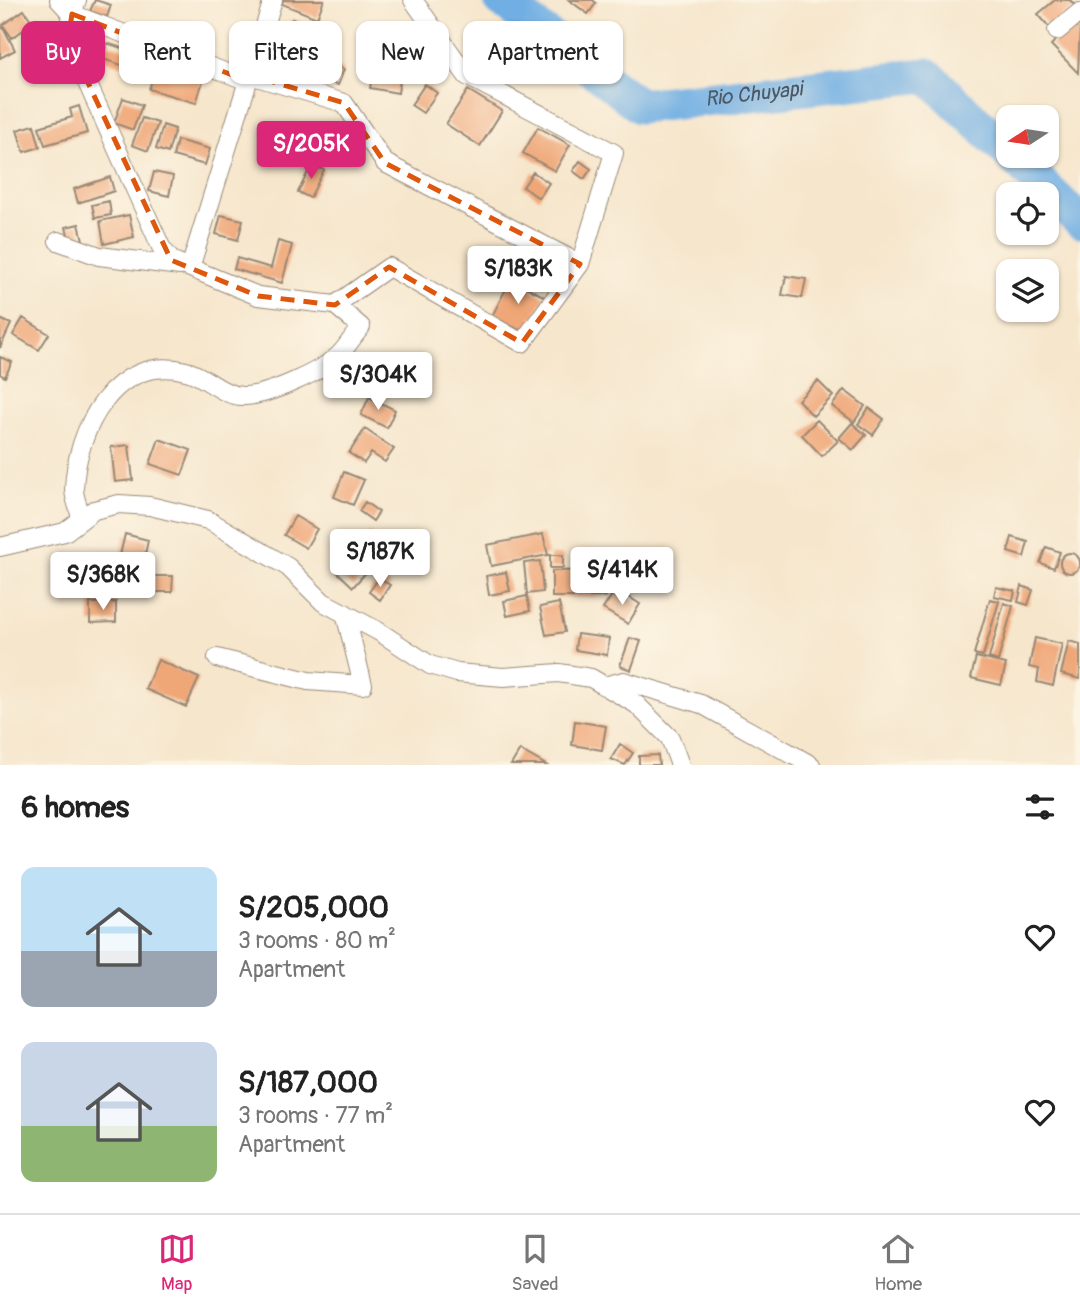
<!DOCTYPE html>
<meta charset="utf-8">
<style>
body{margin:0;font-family:Pangolin,sans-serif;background:#f6f6f6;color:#222;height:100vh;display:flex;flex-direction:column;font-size:26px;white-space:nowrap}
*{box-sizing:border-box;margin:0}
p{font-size:23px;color:#767676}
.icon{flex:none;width:38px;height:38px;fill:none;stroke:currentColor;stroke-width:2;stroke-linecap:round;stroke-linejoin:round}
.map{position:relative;height:765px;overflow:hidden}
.details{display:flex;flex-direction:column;background:#fff;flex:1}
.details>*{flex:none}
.hud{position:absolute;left:21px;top:21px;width:700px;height:63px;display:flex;gap:14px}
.needle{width:46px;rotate:258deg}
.controls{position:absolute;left:996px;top:105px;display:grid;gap:14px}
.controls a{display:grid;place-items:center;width:63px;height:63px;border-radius:14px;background:#fff;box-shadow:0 2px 5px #0004;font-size:35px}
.price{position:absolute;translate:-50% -60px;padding:0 16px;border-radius:7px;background:#fff;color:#222;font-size:23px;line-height:46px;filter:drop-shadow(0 2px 4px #0008)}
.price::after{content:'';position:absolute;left:50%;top:42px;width:21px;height:16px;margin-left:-10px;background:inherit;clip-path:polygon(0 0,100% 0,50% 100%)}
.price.active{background:#db2777;color:#fff}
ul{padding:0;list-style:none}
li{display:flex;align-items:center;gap:21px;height:175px;padding:0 21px}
li span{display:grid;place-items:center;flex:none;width:196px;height:140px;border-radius:14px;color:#555}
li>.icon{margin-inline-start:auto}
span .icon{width:84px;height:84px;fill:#fffc;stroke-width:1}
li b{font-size:30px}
h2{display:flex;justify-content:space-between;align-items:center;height:84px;padding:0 21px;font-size:30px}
.chip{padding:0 24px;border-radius:14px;background:#fff;box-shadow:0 2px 5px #0004;font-size:24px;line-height:63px}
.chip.active{background:#db2777;color:#fff}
.tab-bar{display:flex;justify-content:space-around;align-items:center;height:98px;border-top:2px solid #e0e0e0;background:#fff;font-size:19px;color:#767676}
.tab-bar a{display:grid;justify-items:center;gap:4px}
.tab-bar .active{color:#db2777}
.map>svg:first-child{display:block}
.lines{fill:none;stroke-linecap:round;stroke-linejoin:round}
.river{stroke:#70aee3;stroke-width:35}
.building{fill:#f0a778}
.minor-casing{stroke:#988875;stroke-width:20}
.minor{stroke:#fff;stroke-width:18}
.marked{fill:none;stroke:#df570d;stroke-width:5;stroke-dasharray:14 9;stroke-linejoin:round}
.labels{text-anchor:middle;stroke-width:6;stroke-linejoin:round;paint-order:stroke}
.water-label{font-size:21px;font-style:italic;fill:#4e5863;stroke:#fcf5e5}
</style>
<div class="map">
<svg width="1080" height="765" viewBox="0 0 1080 765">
<rect width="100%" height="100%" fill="#fcf5e5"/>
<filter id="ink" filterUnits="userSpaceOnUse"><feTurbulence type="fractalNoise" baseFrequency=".0143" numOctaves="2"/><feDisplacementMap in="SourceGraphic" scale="14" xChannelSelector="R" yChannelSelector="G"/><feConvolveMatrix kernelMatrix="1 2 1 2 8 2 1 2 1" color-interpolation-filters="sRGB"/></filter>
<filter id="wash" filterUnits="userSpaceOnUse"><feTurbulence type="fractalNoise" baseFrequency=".00686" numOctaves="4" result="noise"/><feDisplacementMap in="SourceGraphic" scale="28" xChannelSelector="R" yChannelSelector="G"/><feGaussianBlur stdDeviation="1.57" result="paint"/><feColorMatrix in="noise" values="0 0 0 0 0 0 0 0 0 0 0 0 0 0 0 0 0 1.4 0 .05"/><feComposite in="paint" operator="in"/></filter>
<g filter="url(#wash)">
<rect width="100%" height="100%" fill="#f6e6cc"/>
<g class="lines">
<g class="river">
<path id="s1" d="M501,0L640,106L927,75L1008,152"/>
<path d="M1012,156L1080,221"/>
</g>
</g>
<g id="blocks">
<path class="building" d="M95,0L111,5L107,17L90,11Z
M283,0H324L317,18L282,4Z
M569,0H593L596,3L588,14Z
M1055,0H1070L1075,6L1050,28L1038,14Z
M24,10L33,23L12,38L3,25Z
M292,19L337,34L331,51L286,36Z
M1075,21L1080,26L1078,73L1051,45Z
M3,27L15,50L0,58V29Z
M378,42L425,51L421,77L401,74L398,93L370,88Z
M107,43L142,55L137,70L103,59Z
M290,50L344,69L338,85L285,66Z
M156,67L203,81L196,103L149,89Z
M425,84L437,93L423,113L411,105Z
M468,90L502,111L480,146L446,124Z
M123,98L142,105L133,130L114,123Z
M79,106L87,133L45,145L39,127L72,117L70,109Z
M142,118L158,123L148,151L132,145Z
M34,125L40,147L24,152L17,130Z
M163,125L175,129L168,153L156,149Z
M538,127L570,145L555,171L523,153Z
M177,140L210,149L205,165L173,156Z
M580,161L591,169L584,179L573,171Z
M312,164L324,170L310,198L298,192Z
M154,172L173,176L169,196L149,191Z
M533,172L549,183L539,198L523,187Z
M110,177L114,191L78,203L74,189Z
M109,201L111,215L95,218L92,205Z
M129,215L134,237L104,244L100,221Z
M221,215L243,220L238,240L216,234Z
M79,224L83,240L70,243L66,227Z
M278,241L292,245L282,283L234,269L237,258L271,268Z
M786,276L806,279L802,298L782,295Z
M511,279L545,297L525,333L492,316Z
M23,318L49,334L39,350L13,335Z
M0,319L11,324L0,348Z
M0,357L12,362L5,377L0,374Z
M818,381L833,396L813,416L798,400Z
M844,390L865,406L854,422L832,406Z
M369,397L395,410L387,428L361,415Z
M869,408L884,419L873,435L858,424Z
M817,420L838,441L822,456L802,435Z
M852,423L866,435L853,450L839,438Z
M365,429L394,449L385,462L371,453L364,463L349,453Z
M159,439L191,450L182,475L150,464Z
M129,445L133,480L115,482L111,447Z
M344,472L364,480L353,505L334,497Z
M365,502L379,512L373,521L359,511Z
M295,516L317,529L306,548L284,535Z
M370,533L387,549L353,587L336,571Z
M125,534L148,540L142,570L118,564Z
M543,534L548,555L491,566L487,545Z
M1012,537L1028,542L1024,557L1008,552Z
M1046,547L1060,552L1054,568L1040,563Z
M1060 563a10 10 0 1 1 20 0a10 10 0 1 1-20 0Z
M550,555H563V568H550Z
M540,561L543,592L527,594L524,563Z
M109,563L129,568L123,589L104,584Z
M604,570L605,597H552V571Z
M506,572L510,591L489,595L486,576Z
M148,576H173L172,592H148Z
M379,578L390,585L380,600L369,592Z
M1022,586L1033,590L1028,605L1018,602Z
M996,587L1015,591L1013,600L994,596Z
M616,589L640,604L628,624L603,609Z
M527,596L530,611L507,616L504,601Z
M990,599L999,601L983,656L974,654Z
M116,602V622L90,623V603Z
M559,603L565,632L546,635L540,607Z
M1004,603L1013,606L998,661L989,658Z
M577,634L609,638L607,655L575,650Z
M630,638L641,641L631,670L620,666Z
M1035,638L1062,644L1053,686L1037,682L1039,669L1029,667Z
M1069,641L1080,644V679L1061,674Z
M976,657L1006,664L1001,685L971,678Z
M158,660L199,678L186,707L145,689Z
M575,721L606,726L602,750L572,745Z
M620,744L633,753L625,765L611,759Z
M520,750L546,765H511Z
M658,755L659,765H639V756Z"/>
</g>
</g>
<g filter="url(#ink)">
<use href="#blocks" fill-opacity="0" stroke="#988875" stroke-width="2"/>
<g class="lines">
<defs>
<path id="minor" d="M59,0L72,14L68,40L161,247L171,260L258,296L335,305L361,327C354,335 348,345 341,353C325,370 268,396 244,396C223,397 205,375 186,371C115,353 76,430 74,489C74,499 80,509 81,520
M77,0L72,14L248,81
M413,0L467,76L614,153L580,264
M1057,31L1080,12
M250,75L344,103L385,163L580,264L522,343L389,267L335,305
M58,241L99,256L180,266
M190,268L273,0
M0,547L65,532L94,510L119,504L150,506L208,520L288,567L323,602L378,631L430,665L457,673L503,677L559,673L591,678L636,704L670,738L680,765
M217,658L308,681L363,685L345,613
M604,686L624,681L701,704L811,765"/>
</defs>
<use href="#minor" class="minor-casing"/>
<use href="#minor" class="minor"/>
</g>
</g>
<path class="marked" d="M72,14L248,81L250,75L344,103L385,163L580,264L522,343L389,267L335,305L258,296L171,260L68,40Z"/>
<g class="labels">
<g class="water-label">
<text dy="7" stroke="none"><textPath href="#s1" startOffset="289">Rio Chuyapi</textPath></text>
</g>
</g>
</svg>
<div class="controls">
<a><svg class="needle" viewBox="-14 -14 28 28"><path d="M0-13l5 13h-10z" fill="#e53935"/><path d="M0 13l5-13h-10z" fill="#767676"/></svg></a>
<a><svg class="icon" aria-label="locate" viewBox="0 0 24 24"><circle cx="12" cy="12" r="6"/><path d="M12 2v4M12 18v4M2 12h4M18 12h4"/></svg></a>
<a><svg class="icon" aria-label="layers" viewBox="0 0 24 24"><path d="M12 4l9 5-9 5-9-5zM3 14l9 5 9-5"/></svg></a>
</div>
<b class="price active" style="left:311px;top:181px">S/205K</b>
<b class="price" style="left:518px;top:306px">S/183K</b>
<b class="price" style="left:378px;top:412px">S/304K</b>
<b class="price" style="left:380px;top:589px">S/187K</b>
<b class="price" style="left:622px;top:607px">S/414K</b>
<b class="price" style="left:103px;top:612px">S/368K</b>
<div class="hud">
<a class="chip active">Buy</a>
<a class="chip">Rent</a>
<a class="chip">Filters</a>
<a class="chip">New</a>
<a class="chip">Apartment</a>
</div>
</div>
<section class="details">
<h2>6 homes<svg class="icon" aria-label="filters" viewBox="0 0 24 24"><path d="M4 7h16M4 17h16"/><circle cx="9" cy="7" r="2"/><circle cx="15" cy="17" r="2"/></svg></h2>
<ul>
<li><span style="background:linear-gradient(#bfe0f5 60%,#9aa5b1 0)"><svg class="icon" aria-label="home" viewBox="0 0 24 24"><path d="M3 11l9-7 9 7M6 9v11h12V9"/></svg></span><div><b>S/205,000</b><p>3 rooms · 80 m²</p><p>Apartment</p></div><svg class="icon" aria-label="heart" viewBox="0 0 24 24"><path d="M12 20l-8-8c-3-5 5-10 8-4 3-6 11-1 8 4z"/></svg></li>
<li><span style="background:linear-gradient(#c9d6e8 60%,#8fb573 0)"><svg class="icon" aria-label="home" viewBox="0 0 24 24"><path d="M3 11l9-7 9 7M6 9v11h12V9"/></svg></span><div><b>S/187,000</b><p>3 rooms · 77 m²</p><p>Apartment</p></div><svg class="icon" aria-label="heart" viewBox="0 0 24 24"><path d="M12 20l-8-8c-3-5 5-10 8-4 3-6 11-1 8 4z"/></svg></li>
</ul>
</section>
<nav class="tab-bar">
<a class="active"><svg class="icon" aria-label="map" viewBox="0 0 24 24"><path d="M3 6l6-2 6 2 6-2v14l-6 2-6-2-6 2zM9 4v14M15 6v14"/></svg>Map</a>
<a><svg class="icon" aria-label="saved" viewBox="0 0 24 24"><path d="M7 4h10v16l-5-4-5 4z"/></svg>Saved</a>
<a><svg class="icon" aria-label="home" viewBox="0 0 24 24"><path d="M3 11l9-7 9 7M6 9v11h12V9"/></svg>Home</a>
</nav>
